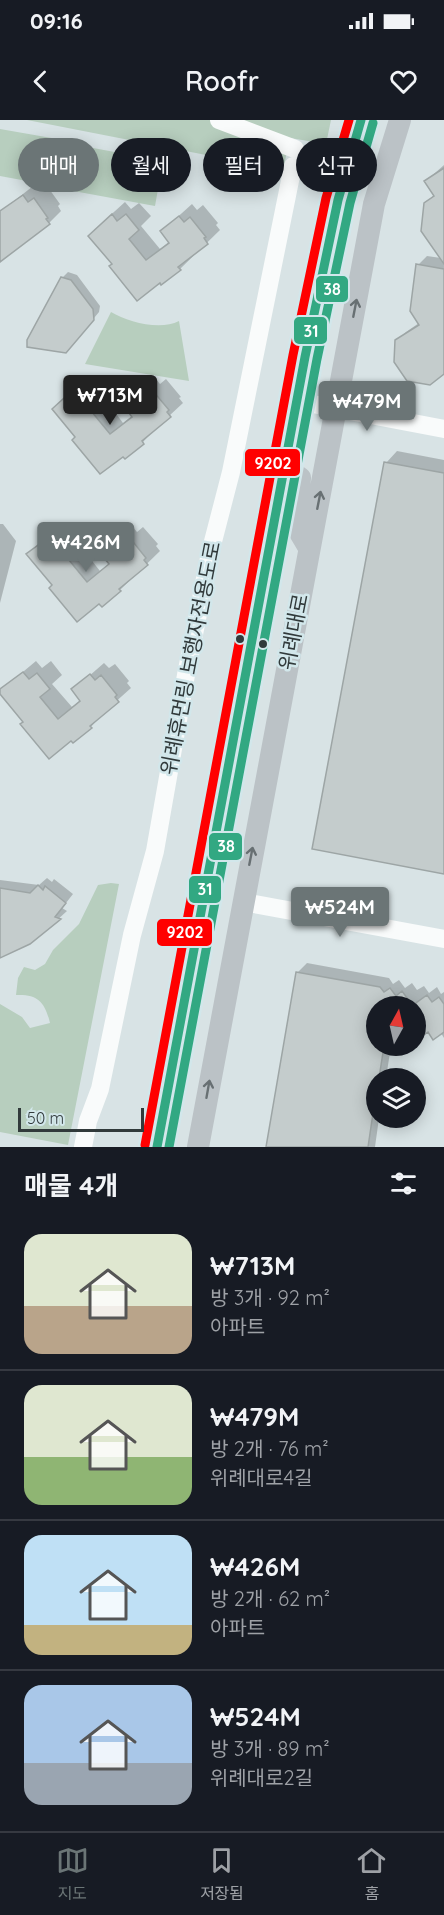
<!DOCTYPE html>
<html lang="ko">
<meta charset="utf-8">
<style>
body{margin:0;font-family:Quicksand,"Noto Sans KR",sans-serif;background:#20242c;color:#f1f3f6;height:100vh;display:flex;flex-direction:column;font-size:22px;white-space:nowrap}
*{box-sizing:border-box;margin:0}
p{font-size:20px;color:#9ea1a6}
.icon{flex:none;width:33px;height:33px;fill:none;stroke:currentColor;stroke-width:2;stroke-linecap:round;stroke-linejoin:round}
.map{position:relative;height:1027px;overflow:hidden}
.side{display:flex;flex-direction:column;background:#171b24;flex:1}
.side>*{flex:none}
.hud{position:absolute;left:18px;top:18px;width:408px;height:54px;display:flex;gap:12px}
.needle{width:39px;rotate:8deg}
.fabs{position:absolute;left:366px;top:876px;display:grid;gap:12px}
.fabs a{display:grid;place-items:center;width:60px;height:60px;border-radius:50%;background:#171b24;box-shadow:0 3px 15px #0003;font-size:30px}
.scale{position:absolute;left:18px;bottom:15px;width:126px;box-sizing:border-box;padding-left:6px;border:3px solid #313a3b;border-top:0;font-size:16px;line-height:21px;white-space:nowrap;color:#313a3b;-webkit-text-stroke:4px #d2e7eb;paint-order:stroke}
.price{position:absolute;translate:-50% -51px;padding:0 14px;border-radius:6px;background:#6b7576;color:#fff;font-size:20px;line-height:39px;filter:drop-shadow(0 2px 3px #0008)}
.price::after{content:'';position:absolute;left:50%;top:36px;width:18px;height:14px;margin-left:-9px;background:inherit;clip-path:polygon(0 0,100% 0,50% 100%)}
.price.on{background:#222;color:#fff}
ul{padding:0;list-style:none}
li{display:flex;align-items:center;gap:18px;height:150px;padding:0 24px}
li+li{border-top:2px solid #363941}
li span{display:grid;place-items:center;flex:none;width:168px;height:120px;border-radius:18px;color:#555}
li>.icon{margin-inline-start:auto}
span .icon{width:72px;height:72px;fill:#fffc;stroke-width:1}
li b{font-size:26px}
h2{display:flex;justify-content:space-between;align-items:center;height:72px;padding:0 24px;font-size:26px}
.chip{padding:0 21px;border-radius:27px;background:#171b24;box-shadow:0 3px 15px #0003;font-size:21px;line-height:54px}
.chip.on{background:#6b7576;color:#fff}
.status{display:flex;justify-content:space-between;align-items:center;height:42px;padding:0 30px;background:#171b24;direction:ltr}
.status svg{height:16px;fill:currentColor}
header{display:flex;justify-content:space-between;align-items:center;height:78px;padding:0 24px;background:#171b24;font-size:27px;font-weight:600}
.tab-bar{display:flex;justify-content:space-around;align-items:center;height:84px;border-top:2px solid #363941;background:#171b24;font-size:16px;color:#9ea1a6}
.tab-bar a{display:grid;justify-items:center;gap:3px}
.tab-bar .on{color:#6b7576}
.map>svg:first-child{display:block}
.green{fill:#b7cebe}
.shadow{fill:#0003}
.building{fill:#c4cccc;stroke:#9da5a5;stroke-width:1.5}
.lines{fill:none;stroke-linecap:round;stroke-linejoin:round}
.minor{stroke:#f9fbfb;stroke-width:18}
.major{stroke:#bbc2c6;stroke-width:22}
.bus-1-casing{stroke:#d2e7eb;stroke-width:14}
.bus-2-casing{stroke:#d2e7eb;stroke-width:14}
.bus-3-casing{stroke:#d2e7eb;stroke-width:14}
.bus-1{stroke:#32a882;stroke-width:9}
.bus-2{stroke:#32a882;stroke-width:9}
.bus-3{stroke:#f00;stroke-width:9}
.oneway{stroke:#687073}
.bus-dot{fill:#313a3b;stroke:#d2e7eb;stroke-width:2}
.labels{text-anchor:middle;stroke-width:5;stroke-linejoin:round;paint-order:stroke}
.street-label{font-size:21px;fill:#313a3b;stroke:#d2e7eb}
.line-badge{stroke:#d2e7eb;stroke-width:2}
.badge-label{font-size:16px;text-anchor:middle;font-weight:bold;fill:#fff}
</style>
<div class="status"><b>09:16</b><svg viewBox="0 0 49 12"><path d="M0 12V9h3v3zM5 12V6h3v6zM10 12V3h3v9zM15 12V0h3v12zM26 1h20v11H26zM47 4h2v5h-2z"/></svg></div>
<header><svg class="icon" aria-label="back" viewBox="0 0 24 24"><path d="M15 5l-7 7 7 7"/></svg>Roofr<svg class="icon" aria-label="heart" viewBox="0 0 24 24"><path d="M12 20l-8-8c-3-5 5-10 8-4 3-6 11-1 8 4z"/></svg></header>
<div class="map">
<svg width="444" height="1027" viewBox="0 0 444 1027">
<rect width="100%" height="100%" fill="#d8e3e5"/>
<path class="green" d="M27,0H331L326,24L290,18L283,50Z
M0,9L63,20L54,66L0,56Z
M77,25L163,41L155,86L68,70Z
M111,192C128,202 160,211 179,201L189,261L85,244Z
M111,763L119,764L68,1025L0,1012V884L22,897L30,908L50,903C45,882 38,874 16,875L18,858L24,847L35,850L45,844L53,830L79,804L98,765Z"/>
<path class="shadow" d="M444,45V252L397,221L406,212L419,203L418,145L427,136L441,138L426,83L434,75L426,61Z
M37,63L42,70L47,66L60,84L58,86L61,91L49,103L0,139V92Z
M125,82L131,89L139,83L151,96L141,106L160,129L170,121L162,111L192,84L197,90L203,85L218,103L216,105L220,110L180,149L113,143L94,110Z
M68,152L77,155L100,186L99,192L71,226L62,158Z
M88,256L94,263L102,256L114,270L105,279L123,303L133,295L125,285L155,258L160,264L166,259L181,277L179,278L183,283L155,309L143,322L77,317L57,284Z
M397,331L444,340V752L386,343Z
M0,404H3L16,421L0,483Z
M65,404L71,411L79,404L91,418L81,427L100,451L110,443L102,433L132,406L137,412L143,407L158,424L156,426L160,431L120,470L54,465L28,434L41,421Z
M36,541L42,548L51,541L62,555L52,564L72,587L81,580L73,570L104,543L109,548L115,544L129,561L127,563L131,568L103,593L91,607L73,621L25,602L18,556Z
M47,758L52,762L54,759L73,774L62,788L67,791L44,812L0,837V760L39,765Z
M307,843L389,858L393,864L399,860L405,868L412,863L417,870L424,866L429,873L437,867L441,874L444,872V918L441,913L428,910L421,915L416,908V886H376V926H391L386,958H376V998H379L375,1027H268L298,852Z"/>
<path class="building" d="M444,48V144L421,111L424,83L434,76L424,61Z
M23,75L28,82L34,78L48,98L46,99L50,104L0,142V91Z
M112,94L117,101L126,94L139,110L129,119L146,140L169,123L160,111L179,96L184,102L190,97L206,117L204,118L208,124L178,147L181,150L161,165L160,163L137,181L109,146L112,144L88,116Z
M416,144L444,149V254L430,265L407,261L394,242L395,220L419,205L410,191Z
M61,157L71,160L93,189L94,200L66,233L27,227V220Z
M75,268L81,275L89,268L102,284L92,292L110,314L132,297L123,285L142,270L147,276L153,271L169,290L167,292L171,297L142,321L144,324L125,339L123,337L100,354L72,320L75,317L52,289Z
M384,342L444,353V754L312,729Z
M52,415L57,422L66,416L79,432L69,440L87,462L109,444L100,433L119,417L124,424L130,418L146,438L144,440L148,445L119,469L121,471L102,487L99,484L77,502L49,468L52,465L26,434Z
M23,552L29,559L37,553L50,569L40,577L58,599L80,581L71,569L90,554L95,560L101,555L117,575L115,577L119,582L90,606L92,608L73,623L71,621L49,639L20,604L23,602L0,574V569Z
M38,765L43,770L45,766L66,783L55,797L61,799L30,824L0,838V768L30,773Z
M296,852L380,867L384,872L390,868L396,876L402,871L413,886H376V926H384L379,958H376V973L368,1027H266Z
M427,875L432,882L439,877L444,884V912L433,920L428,912L421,917L416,911V883Z"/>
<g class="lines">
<path class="minor" d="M219,0L295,29
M297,281L444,309
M243,782L444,819
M83,1027L88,1001L100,969L132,815L155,731L186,555L210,433L231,352L293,46"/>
<path class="major" d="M283,356L293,353L300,358L296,406L309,428
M157,1027L305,237L338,80L361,0
M198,1027L374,84L400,0"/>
<defs>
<path id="bus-1" d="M157,1027L305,237L338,80L361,0"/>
<path id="bus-2" d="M169,1027L317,239L350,83L373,3"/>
<path id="bus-3" d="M145,1025L293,235L326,78L349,0"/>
</defs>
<use href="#bus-1" class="bus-1-casing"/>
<use href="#bus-2" class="bus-2-casing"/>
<use href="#bus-3" class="bus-3-casing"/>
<use href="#bus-1" class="bus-1"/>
<use href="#bus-2" class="bus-2"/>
<use href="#bus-3" class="bus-3"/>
</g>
<defs><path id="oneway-shaft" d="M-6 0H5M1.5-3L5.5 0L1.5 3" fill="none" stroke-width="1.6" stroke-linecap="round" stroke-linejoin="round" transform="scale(1.5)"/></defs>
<g class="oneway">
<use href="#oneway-shaft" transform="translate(355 188) rotate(-79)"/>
<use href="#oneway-shaft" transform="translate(319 380) rotate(-79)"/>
<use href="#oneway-shaft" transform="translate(251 736) rotate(-79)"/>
<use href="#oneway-shaft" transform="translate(208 969) rotate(-80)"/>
</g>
<g class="bus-dot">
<circle cx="240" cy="519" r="5"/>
<circle cx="263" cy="524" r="5"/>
</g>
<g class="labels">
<g class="street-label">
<text transform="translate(294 512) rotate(-79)" y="7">위례대로</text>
<text transform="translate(191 538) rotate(-79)" y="7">위례휴먼링 보행자전용도로</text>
</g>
</g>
<g class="line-badge">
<rect x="315" y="155" width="34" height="28" rx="6" fill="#32a882"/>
<rect x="293" y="196" width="35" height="29" rx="6" fill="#32a882"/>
<rect x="244" y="328" width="57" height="29" rx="6" fill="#f00"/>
<rect x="208" y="712" width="35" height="29" rx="6" fill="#32a882"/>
<rect x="188" y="755" width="34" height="29" rx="6" fill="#32a882"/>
<rect x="156" y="798" width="57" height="29" rx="6" fill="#f00"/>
</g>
<g class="badge-label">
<text x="332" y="175">38</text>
<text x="311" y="217">31</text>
<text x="273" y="349">9202</text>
<text x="226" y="732">38</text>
<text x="205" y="775">31</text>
<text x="185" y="818">9202</text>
</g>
</svg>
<div class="fabs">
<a><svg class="needle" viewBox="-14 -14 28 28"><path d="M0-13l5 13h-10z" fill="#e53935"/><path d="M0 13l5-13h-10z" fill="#9ea1a6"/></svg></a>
<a><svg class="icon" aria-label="layers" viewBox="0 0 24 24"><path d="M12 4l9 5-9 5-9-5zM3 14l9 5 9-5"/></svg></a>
</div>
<div class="scale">50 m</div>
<b class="price on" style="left:110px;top:306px">₩713M</b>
<b class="price" style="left:367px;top:312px">₩479M</b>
<b class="price" style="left:86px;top:453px">₩426M</b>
<b class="price" style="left:340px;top:818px">₩524M</b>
<div class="hud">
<a class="chip on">매매</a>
<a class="chip">월세</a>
<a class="chip">필터</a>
<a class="chip">신규</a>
</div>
</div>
<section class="side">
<h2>매물 4개<svg class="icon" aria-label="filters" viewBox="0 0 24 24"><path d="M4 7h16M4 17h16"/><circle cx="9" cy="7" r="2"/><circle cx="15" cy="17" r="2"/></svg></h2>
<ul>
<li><span style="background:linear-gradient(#dfe7d0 60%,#b9a48a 0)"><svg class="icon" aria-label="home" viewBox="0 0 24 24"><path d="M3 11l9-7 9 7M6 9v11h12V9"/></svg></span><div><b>₩713M</b><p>방 3개 · 92 m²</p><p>아파트</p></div></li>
<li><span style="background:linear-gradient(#dfe7d0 60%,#8fb573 0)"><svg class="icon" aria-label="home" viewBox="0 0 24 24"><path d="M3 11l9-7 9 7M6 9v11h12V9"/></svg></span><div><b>₩479M</b><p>방 2개 · 76 m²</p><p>위례대로4길</p></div></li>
<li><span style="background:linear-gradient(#bfe0f5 75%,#c2b280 0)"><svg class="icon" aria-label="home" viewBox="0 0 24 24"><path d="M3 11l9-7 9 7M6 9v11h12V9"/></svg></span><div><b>₩426M</b><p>방 2개 · 62 m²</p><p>아파트</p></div></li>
<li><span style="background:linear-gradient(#a9c7e8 65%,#9aa5b1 0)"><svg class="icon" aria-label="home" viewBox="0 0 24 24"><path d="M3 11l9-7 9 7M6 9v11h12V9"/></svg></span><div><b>₩524M</b><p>방 3개 · 89 m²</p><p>위례대로2길</p></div></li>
</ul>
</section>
<nav class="tab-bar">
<a class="on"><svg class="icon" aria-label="map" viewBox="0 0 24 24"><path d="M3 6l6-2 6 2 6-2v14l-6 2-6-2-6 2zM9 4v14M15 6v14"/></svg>지도</a>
<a><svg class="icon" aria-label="saved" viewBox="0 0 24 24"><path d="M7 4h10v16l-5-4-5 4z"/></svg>저장됨</a>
<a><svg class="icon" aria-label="home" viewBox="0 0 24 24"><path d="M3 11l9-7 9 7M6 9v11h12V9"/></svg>홈</a>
</nav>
